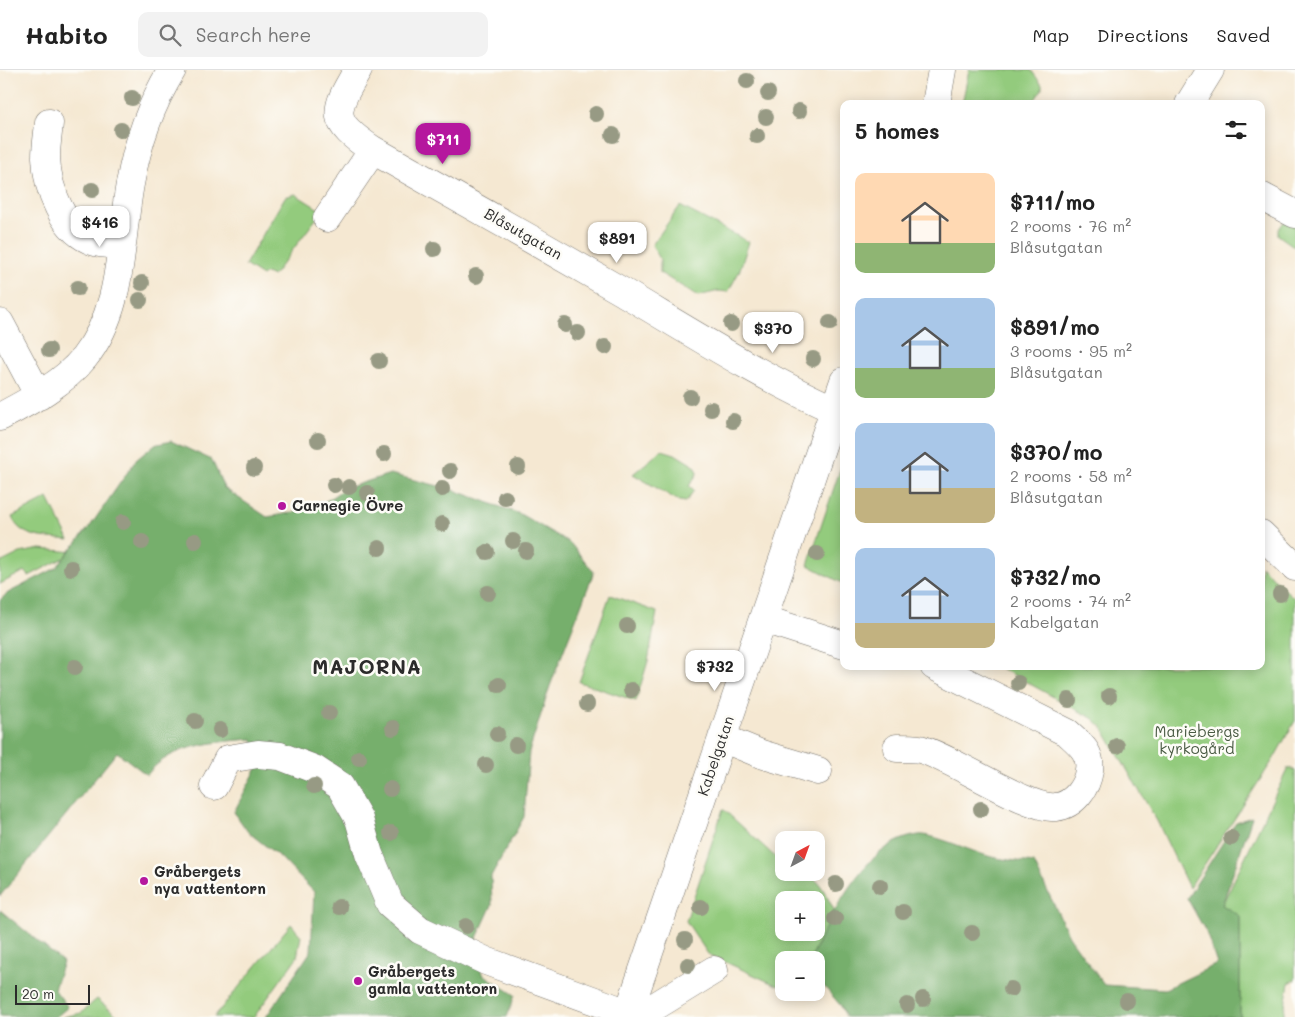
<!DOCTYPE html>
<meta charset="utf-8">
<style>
body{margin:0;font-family:Mali,sans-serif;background:#f2f2f2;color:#222;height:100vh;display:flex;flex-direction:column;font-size:19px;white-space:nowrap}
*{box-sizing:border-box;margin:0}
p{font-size:16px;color:#767676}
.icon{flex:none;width:28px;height:28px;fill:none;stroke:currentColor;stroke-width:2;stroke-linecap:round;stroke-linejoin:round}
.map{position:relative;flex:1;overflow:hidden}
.details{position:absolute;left:840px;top:30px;width:425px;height:570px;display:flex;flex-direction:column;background:#fff;border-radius:10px;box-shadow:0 2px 12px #0003}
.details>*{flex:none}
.needle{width:32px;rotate:41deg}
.tools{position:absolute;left:775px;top:761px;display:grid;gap:10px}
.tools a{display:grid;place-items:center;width:50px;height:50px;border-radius:10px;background:#fff;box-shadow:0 2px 12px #0003;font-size:25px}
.scale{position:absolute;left:15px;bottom:12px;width:75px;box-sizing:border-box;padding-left:5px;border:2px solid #2b2b2b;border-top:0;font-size:14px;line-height:18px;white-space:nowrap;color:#2b2b2b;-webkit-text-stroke:4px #fdfcf7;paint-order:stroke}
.price{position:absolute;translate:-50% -42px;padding:0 11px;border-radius:10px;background:#fff;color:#222;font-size:16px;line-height:32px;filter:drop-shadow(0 1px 2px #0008)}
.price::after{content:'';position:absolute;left:50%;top:30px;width:15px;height:11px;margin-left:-8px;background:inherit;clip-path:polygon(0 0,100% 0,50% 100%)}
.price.selected{background:#b5179e;color:#fff}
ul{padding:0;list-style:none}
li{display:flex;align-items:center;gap:15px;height:125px;padding:0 15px}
li span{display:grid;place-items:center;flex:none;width:140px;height:100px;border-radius:10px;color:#555}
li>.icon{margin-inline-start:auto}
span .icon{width:60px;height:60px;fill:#fffc;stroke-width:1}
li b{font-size:21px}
h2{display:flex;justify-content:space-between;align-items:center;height:60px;padding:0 15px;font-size:21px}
header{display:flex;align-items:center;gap:30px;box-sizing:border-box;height:70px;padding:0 25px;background:#fff;border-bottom:1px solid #e0e0e0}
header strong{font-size:24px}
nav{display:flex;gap:28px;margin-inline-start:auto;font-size:18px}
.search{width:350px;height:45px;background:#f2f2f2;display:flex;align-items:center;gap:12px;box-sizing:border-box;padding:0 18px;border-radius:10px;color:#767676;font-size:19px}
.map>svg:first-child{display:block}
.green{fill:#93cb7d;stroke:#5f7b54;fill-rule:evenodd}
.forest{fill:#76af6c;stroke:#506d4c}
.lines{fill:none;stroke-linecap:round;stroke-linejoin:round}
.minor-casing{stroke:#726d65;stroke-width:29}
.minor{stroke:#fff;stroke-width:28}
.tree{fill:#979a84}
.poi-dot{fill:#b5179e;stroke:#fdfcf7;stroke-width:2}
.labels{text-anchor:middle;stroke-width:5;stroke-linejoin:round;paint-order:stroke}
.street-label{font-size:15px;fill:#2b2b2b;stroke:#fdfcf7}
.poi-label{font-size:15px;font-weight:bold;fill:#2b2b2b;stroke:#fdfcf7;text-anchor:start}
.park-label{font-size:15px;fill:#4a5b44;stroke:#fdfcf7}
.district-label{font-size:20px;font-weight:bold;letter-spacing:1px;fill:#2b2b2b;stroke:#fdfcf7}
</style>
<header>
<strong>Habito</strong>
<div class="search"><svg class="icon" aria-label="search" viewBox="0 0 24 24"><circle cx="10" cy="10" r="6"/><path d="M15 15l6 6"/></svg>Search here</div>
<nav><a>Map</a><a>Directions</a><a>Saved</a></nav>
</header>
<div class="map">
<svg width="1295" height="947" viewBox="0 0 1295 947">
<rect width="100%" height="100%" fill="#fdfcf7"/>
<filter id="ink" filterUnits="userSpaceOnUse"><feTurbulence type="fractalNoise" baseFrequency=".02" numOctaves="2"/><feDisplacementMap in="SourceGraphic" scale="10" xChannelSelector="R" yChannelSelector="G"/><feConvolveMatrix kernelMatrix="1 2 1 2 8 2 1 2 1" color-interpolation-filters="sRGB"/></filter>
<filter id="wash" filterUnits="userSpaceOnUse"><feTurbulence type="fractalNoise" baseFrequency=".0096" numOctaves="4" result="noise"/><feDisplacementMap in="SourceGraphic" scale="20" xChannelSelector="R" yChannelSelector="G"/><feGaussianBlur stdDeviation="1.12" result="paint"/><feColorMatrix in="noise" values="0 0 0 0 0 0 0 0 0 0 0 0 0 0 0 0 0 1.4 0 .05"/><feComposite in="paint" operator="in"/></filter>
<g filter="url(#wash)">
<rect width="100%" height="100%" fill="#f5e8d2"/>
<path class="green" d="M969,0H1031L1042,15V19L1032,34H962Z
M295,124L322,141L273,206L266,203L262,206L245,195L285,127Z
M680,136L749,172L739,202L728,222L719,221L698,226L660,203V189L652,175Z
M1284,152L1295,155V177L1278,165V160Z
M662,380L675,384L696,397L697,404L689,416L694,420L686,432L679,431L633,404Z
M844,388V514L808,495Z
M48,428L69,470C48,467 21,470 12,447Z
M40,479L75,482L29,506L25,501L0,514V493L20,483Z
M1261,496L1295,529V651L1273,690L1189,818L1157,751L1102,657L1092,648L997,596H1261Z
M610,525L657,542L648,591L636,631L579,612Z
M1288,698L1295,700V910L1289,913L1283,947H1240V846L1222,835Z
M723,739L784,795V802C819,803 819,812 834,840L810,890H784V912L778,916L708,884L686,851ZM784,830H816V862H784Z
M291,854L301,866L297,887L254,947H214Z
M97,929L119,947H63L81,943Z"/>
<path class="forest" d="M171,371L212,390L224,418L267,447L314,439L344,419L390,404L451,419L520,444L570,473L594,502L550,616L529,682L524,747L491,806L492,835L476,870L483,904L515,925L507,947H266L311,881L314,822L281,788L248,762L234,742L258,696L253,669C217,672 170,674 147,705L117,682L0,826V530L8,523L56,498L91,455L136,390L154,375Z
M1252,747L1222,835L1240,846V947H846L841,936L816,907V890H810C830,847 865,771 919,765C931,763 973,782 988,786C1003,790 1019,791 1034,793L1069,866L1104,915L1165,919L1217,894L1206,862L1187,828L1236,752Z
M0,840L63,892L54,919L68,937L56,947L0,946Z"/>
</g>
<g filter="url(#ink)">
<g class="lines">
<defs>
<path id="minor" d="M358,0C332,43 330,51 373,80C457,127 540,174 623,222C692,263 761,307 835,340
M936,34L942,0
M1189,34L1210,0
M49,53C48,64 46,76 46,87C47,119 63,162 95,172C103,175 114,174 122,174
M1261,126L1295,144
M327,148L373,80
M0,253L39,326
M0,347C28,332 63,314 84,288C124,238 119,174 130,114C137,75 151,34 172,0
M1261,464L1295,497
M763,549L844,575
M722,668L761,684L818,701
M897,678C904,678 913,678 920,679C951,687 1030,741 1056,737C1074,735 1087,717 1089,700C1092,683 1079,673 1068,663L934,596
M214,716L228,689L258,684L280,686L314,699L340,716L359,749L369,784L390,834L420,860L486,891L628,943L654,937L714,900
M627,947L844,311"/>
</defs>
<use href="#minor" class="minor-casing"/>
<use href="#minor" class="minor"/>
</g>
<g class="tree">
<circle cx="747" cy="11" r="8"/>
<circle cx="768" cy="23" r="8"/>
<circle cx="132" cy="28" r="8"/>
<circle cx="799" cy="41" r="8"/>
<circle cx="596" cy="44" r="8"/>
<circle cx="766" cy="47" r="8"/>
<circle cx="121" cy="60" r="8"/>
<circle cx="613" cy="65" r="8"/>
<circle cx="757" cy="66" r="8"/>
<circle cx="92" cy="120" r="8"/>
<circle cx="434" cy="179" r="8"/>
<circle cx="476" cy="206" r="8"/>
<circle cx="142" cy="213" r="8"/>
<circle cx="78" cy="218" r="8"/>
<circle cx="140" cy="230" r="8"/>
<circle cx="830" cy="253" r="8"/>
<circle cx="731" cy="254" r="8"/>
<circle cx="565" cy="255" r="8"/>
<circle cx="578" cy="263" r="8"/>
<circle cx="605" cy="277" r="8"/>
<circle cx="49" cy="280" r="8"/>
<circle cx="813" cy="289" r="8"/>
<circle cx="379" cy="291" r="8"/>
<circle cx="690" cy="327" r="8"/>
<circle cx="711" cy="339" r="8"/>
<circle cx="733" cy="351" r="8"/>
<circle cx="318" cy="370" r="8"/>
<circle cx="384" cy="384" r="8"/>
<circle cx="518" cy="397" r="8"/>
<circle cx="254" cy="398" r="8"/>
<circle cx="450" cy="401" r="8"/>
<circle cx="334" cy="415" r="8"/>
<circle cx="349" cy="417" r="8"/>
<circle cx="442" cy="419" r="8"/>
<circle cx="367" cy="423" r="8"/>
<circle cx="505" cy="428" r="8"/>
<circle cx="123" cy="452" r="8"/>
<circle cx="442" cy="454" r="8"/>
<circle cx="195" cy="471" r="8"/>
<circle cx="513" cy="471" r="8"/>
<circle cx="142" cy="472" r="8"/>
<circle cx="379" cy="478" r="8"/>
<circle cx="526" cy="481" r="8"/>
<circle cx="487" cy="482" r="8"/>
<circle cx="817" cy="484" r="8"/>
<circle cx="71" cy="498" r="8"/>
<circle cx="488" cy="523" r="8"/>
<circle cx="1280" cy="524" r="8"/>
<circle cx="627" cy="556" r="8"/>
<circle cx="75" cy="597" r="8"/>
<circle cx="1018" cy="613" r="8"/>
<circle cx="499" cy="615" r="8"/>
<circle cx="631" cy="620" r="8"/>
<circle cx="1109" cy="626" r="8"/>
<circle cx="1069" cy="630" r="8"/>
<circle cx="587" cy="634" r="8"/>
<circle cx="329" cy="643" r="8"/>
<circle cx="195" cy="651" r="8"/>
<circle cx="393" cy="658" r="8"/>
<circle cx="220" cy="660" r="8"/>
<circle cx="497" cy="664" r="8"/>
<circle cx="516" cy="675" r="8"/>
<circle cx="1117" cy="676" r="8"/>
<circle cx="359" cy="688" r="8"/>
<circle cx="486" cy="695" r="8"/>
<circle cx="314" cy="716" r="8"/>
<circle cx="390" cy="719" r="8"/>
<circle cx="981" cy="739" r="8"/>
<circle cx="391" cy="763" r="8"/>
<circle cx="1231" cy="768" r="8"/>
<circle cx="836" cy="814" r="8"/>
<circle cx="880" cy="816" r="8"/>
<circle cx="339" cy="837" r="8"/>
<circle cx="701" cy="837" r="8"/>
<circle cx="903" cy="842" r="8"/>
<circle cx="835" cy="849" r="8"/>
<circle cx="466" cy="856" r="8"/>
<circle cx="972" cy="863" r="8"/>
<circle cx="685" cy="870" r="8"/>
<circle cx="688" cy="895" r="8"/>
<circle cx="1011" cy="919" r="8"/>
<circle cx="923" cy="929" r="8"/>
<circle cx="1127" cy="931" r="8"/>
<circle cx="907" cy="935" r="8"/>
</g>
</g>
<g class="poi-dot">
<circle cx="282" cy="436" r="5"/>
<circle cx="144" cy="811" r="5"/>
<circle cx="358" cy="911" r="5"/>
</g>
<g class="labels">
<g class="street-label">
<text transform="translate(523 164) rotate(30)" y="5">Blåsutgatan</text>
<text transform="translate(716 686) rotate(-71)" y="5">Kabelgatan</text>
</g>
<g class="poi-label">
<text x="292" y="441">Carnegie Övre</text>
<text x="154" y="807">Gråbergets<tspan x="154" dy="17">nya vattentorn</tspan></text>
<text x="368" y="907">Gråbergets<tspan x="368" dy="17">gamla vattentorn</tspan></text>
</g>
<g class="park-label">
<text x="1197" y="667">Mariebergs<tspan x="1197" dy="17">kyrkogård</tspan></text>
</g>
<g class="district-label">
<text x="367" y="604">MAJORNA</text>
</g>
</g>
</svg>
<div class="tools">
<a><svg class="needle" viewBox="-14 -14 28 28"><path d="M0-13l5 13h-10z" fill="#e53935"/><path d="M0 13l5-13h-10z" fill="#767676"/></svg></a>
<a>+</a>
<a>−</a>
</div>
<div class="scale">20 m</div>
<b class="price selected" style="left:443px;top:95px">$711</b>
<b class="price" style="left:100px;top:178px">$416</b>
<b class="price" style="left:617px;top:194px">$891</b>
<b class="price" style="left:773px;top:284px">$370</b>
<b class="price" style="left:715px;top:622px">$732</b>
<section class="details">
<h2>5 homes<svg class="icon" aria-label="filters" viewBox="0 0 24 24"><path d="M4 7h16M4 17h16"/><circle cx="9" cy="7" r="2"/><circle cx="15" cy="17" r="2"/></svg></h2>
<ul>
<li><span style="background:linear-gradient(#ffd9b3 70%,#8fb573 0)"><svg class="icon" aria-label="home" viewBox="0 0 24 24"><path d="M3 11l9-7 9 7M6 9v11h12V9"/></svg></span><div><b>$711/mo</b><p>2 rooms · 76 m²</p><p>Blåsutgatan</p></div></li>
<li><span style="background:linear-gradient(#a9c7e8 70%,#8fb573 0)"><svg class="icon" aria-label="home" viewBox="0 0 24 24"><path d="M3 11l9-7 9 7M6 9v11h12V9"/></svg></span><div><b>$891/mo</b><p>3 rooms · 95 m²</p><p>Blåsutgatan</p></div></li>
<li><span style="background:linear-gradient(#a9c7e8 65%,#c2b280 0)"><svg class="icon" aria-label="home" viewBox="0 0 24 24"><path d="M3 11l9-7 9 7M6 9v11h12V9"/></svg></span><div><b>$370/mo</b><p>2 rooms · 58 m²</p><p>Blåsutgatan</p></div></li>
<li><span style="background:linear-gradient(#a9c7e8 75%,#c2b280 0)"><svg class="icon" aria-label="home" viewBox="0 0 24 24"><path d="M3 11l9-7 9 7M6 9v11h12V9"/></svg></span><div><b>$732/mo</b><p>2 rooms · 74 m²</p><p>Kabelgatan</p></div></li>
</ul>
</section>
</div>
